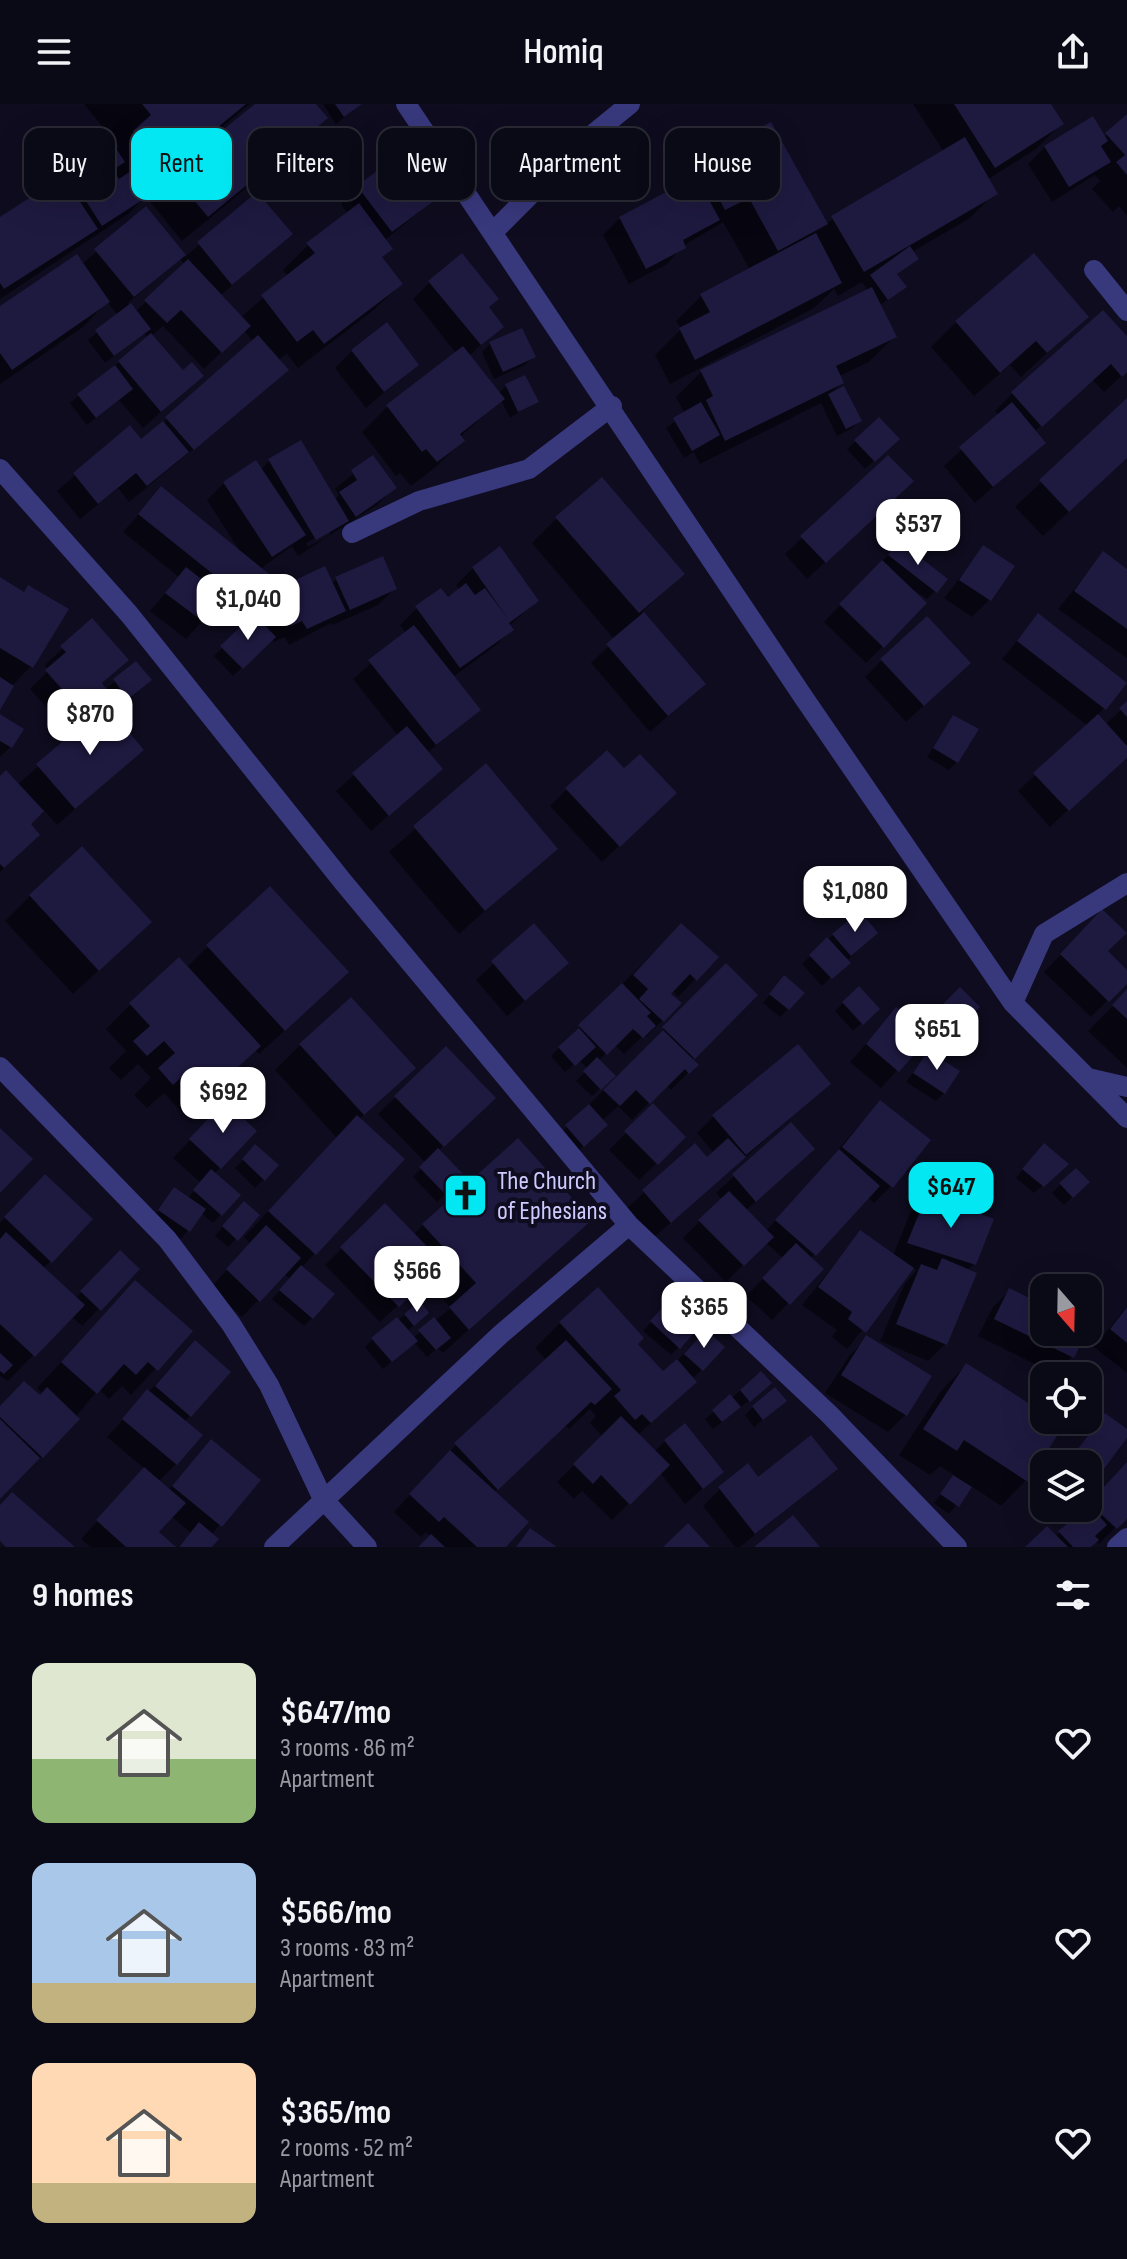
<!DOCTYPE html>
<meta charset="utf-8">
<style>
body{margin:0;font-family:"Sofia Sans Condensed",sans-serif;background:#181723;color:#f1f3f6;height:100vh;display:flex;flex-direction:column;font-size:30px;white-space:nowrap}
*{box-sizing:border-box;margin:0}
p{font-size:26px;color:#999aa1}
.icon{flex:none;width:44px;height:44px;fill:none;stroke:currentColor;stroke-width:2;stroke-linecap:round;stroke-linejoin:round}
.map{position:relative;height:1443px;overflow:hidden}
.drawer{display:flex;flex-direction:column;background:#0a0916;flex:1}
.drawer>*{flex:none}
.guide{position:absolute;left:24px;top:24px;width:1080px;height:72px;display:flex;gap:16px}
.needle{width:52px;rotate:160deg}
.buttons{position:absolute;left:1030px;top:1170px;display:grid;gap:16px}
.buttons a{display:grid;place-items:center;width:72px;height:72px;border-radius:16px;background:#0a0916;box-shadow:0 8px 32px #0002,0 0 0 2px #2a2a35;font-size:40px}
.price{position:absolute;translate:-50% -68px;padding:0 18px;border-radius:16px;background:#fff;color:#222;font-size:26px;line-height:52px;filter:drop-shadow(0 2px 4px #0008)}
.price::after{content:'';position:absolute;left:50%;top:48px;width:24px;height:18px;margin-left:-12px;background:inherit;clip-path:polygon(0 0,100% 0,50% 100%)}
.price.current{background:#02e7f2;color:#111}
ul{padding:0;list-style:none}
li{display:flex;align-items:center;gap:24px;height:200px;padding:0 32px}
li span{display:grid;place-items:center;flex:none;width:224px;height:160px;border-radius:16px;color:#555}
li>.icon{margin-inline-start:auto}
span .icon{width:96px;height:96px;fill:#fffc;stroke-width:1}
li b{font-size:34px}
h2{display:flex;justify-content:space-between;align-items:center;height:96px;padding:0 32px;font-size:34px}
.chip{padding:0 28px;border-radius:16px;background:#0a0916;box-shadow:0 8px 32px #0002,0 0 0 2px #2a2a35;font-size:28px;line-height:72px}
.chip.current{background:#02e7f2;color:#111}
header{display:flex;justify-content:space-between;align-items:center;height:104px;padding:0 32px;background:#0a0916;font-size:36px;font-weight:600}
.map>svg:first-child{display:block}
.shadow{fill:#0007;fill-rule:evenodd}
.building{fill:#1e193f}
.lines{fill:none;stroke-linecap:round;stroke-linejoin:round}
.service{stroke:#38387d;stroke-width:20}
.minor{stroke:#38387d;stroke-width:20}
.labels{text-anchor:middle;stroke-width:8;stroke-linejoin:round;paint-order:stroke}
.poi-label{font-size:26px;fill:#cdcafe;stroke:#0e0c1e;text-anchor:start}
</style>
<header><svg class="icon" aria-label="menu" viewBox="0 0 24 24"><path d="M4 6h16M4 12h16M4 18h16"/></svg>Homiq<svg class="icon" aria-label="share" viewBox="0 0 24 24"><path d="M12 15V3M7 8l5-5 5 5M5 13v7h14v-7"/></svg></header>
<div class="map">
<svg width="1127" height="1443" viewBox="0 0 1127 1443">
<rect width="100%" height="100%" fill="#0e0c1e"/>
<path class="shadow" d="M84,0H250L142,89L145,93L128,110L0,195V116L119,43Z
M258,0H314L326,14L301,39L182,137L148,95Z
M323,0H361L336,20Z
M913,0H1048L1061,20L1036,45L987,76L995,89L970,114L912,148L916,154L896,171L904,183L879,202L894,233L869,258L839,272L842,278L831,290L859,317L851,325L837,332L821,299L700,360L694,348L684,354L666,324L685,310L676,293L701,268L868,187L862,178L838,192L834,185L814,204L670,280L655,251L681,225L676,217L701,192L750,166L723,118L683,142L667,160L629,180L603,131L620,114L693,74L718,49L770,20L825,120L944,48Z
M1127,13V112L1119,102L1113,108L1092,85L1100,77L1095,71L1052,98L1028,60L1045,43L1104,33Z
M358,84L440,90L384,137L381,154L401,180L375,205L298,264L287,250L278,256L286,266L269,283L129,398L118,384L80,415L57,387L130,324L141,338L253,238L244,226L204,265L163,222L151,232L182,269L201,272L143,324L119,296L87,321L70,299L148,234L144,229L105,259L88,236L118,211L107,198L83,223L0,280V205L82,160L146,105L185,153L257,91L290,130L220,192L240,214L288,172L283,166L308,141L348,110L341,100ZM180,155L185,161L135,208L128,199Z
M430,178L487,204L501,222L469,252L498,290L506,282L536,297L510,314L501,296L460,333L462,337L437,362L411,382L400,369L396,372L362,328L387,303L456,249L413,195Z
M1103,209L1127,235V267L1104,288L1093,276L1034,328L1043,339L975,399L944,362L999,311L995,307L1012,290Z
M1086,213L1021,273L1010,261L974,292L931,243L956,218Z
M490,240L533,253L525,261L494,275L482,248Z
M352,247L417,260L366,304L335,264Z
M1127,297V353L1043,432L1015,403Z
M879,316L897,335L865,365L847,345Z
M372,354L394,384L377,401L298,452L292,442L260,465L285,485L324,465L331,480L337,475L395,484L378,501L332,521L331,519L289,541L285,533L274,538L272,534L233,572L214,552L242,524L215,502L186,535L150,507L179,473L123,428L161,385L241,449L207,396L224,379L260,366L269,357L334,396L339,391L335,385ZM330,426V431L308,443L306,439ZM261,509L269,528L256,515Z
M894,394L807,475L785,450L802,434Z
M557,414L683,470L642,508L703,580L650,628L591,559L615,536L532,439Z
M984,443L989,496L972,513L944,494Z
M891,448L935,487L927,495L914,486L913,488L925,499L866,559L824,518Z
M1103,450L1127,467V554L1058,505Z
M473,464L537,497L509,522L512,525L495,542L453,573L479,605L427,649L441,665L371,727L336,687L398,632L353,575L406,529L400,521L417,504L447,495L460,486L456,481Z
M0,476L23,489L28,483L31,562L12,582L0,602Z
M1038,512L1124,580L1097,612L1105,621L1127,600V651L1050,723L1018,687L1088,622L1002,555Z
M92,517L110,572L100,581L105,586L136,560L141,584L119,601L108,587L79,615L71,606L59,617L30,585L49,566L45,561Z
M882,556L951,576L906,618L865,573Z
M105,604L142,646L57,721L43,705L28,721L38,731L0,768V675L17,681Z
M0,613L10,643L0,653Z
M953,613L957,658L949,666L927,653Z
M486,662L556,744L459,830L389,748Z
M624,667L658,706L602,758L550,702L567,685Z
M30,792L124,843L73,890L5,817Z
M1102,808L1105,847L1127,868V877L1091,913L1044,868Z
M534,822L549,876L507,912L476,876Z
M833,831L867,837L822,882L802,860Z
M664,838L716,853L678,893L672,886L663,916L646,933L644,931L624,950L615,941L598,957L613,972L592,992L576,977L588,965L579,956L565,968L551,952Z
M207,843L321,893L259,950L255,946L185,1012L164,989L147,1004L134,991L151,974L138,960L121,976L109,964L126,947L106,925L131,900L186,864Z
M726,862L756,891L691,956L696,961L671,986L667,981L632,1016L618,1002L602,1017L598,1029L575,1049L559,1031Z
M777,882L788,905L780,913L763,899Z
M960,886L978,903L941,939L924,922Z
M1127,888V964L1088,927Z
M843,899L877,905L853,927L835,907Z
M896,906L908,938L916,945L881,984L850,958Z
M300,941L388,989L358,1016L315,1149L301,1164L312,1214L304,1222L272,1195L290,1175L284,1169L242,1213L210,1184L251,1140L244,1133L337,1034L275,966Z
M446,945L493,994L438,1047L463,1073L437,1098L413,1073L426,1059L378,1010Z
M928,949L944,989L936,997L906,978Z
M829,980L653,1134L626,1105L695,1042L707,1056L714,1049L697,1029L714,1012Z
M880,998L891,1082L874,1099L867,1093L810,1155L821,1165L772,1216L746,1192L783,1154L765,1138L726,1178L683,1134L722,1095L716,1089L791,1020L796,1062L745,1107L766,1127Z
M653,1002L684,1033L639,1076L609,1046Z
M208,1017L254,1027L214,1070L238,1091L213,1119L201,1109L181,1135L152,1115L174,1086L187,1095L201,1079L173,1054Z
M256,1043L276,1062L255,1084L235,1064Z
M1036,1049L1066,1060L1034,1089L1016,1074Z
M1076,1066L1087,1078L1064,1101L1052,1089Z
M28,1090L90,1115L43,1165L75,1195L120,1148L137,1165L82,1222L71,1212L8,1277L0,1272V1119Z
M927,1092L974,1160L967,1167L945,1240L928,1257L880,1237L905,1179L917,1166L912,1164L847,1245L832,1233L837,1226L802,1201L861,1128L893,1152L910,1109Z
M385,1102L413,1131L423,1121L590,1116L443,1249L438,1244L427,1253L414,1238L383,1265L365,1243L373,1235L419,1200V1217L407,1227L413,1234L451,1204L425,1176L380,1218L325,1161Z
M236,1108V1135L228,1143L215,1132Z
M135,1179L190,1227L131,1291L122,1282L109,1295L99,1285L42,1352L0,1392V1304L40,1293L43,1290L37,1284Z
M1010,1186L1044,1203V1228H1084L1072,1253L1055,1270L978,1232L993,1203Z
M1127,1202V1269L1094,1243Z
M664,1204L679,1243L671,1251L643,1227Z
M560,1219L636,1240L663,1270L698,1236L702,1265L692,1275L694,1278L637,1332L654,1348L665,1337L722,1368L685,1400L660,1369L612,1416L582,1387L574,1395L557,1378L603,1333L590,1319L596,1312L590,1305L569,1325L565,1321L494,1388L503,1443H421L431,1433L426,1428L421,1433L394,1408L456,1341L546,1256L535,1244Z
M867,1234L929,1272L905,1311L888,1328L825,1289L850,1251Z
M178,1256L190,1312L184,1318L176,1360L158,1378L168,1386L211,1338L258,1376L211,1431L210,1443H178L191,1429L171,1412L156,1429L170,1443H90L81,1435L145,1365L107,1333Z
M966,1261L1044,1310V1316H1065L1026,1376L1001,1402L971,1382L949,1410L934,1399L955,1372L940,1362L930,1371L899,1351L941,1287Z
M761,1270V1287L713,1325L705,1315Z
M753,1303L776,1305L754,1323L745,1311Z
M1097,1320L1127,1330L1094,1373L1088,1368V1360H1077L1070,1355Z
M1127,1360V1412L1099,1440L1095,1437L1089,1443H1028L1055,1433L1088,1404Z
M835,1365L740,1443H735L703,1402L720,1385Z"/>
<path class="building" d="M142,0H246L166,66L133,27L151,11Z
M255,0H316L328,14L208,113L171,68Z
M335,0H362L344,13Z
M954,0H1051L1064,20L995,64Z
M1127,10V71L1116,58L1125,51L1105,29Z
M1093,12L1108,37L1101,42L1111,58L1069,83L1044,42Z
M771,18L828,120L778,147L749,94L725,106L706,70L723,61L717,47Z
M965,33L998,90L864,168L831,112Z
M113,40L125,58L113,66L119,75L131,67L147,93L102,122L68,69Z
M407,44L443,90L392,128L357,82Z
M63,72L98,125L4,185L0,179V113Z
M696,72L720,116L683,136L686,144L646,165L619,113Z
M257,88L293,130L232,181L197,138Z
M359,99L393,145L382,153L403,180L324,240L313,226L297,238L261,191L315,149L306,139Z
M146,102L186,151L134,193L94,145Z
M816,129L842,179L695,256L679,224L710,208L700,190Z
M910,142L919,155L897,170L907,183L888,196L870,171Z
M462,149L499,195L489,203L504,223L481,241L428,177Z
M1034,149L1089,213L1047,249L1036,237L1000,269L955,217Z
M77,150L110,198L12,266L0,249V202Z
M188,155L251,222L222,249L181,206L167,219L144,196Z
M872,183L897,233L836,262L844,279L725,337L706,296L713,292L700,266Z
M131,199L151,225L114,252L95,226Z
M1103,206L1127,232V268L1122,273L1111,260L1042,323L1011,288Z
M387,218L419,261L384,288L351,246Z
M522,224L536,253L503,268L489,238Z
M151,229L183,266L192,258L204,272L161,308L118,257Z
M258,231L289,266L194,346L165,313Z
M463,242L505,295L460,330L465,337L437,358L426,345L422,348L386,301Z
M115,261L133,285L96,314L77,290Z
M525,271L539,298L518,308L505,280Z
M844,282L862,317L846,325L828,290Z
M1127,294V354L1069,408L1039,376Z
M701,298L720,331L692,347L673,314Z
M1012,298L1046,339L993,383L959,343Z
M879,313L900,335L875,358L854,336Z
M163,317L189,348L147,382L136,369L98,400L73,369L130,321L141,335Z
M301,336L349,417L316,436L268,355Z
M373,351L397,384L356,413L339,388L357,376L351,366Z
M888,351L914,377L826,459L800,432Z
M256,356L306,431L272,453L223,378Z
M602,373L685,470L639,509L555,413Z
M161,382L285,483L278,492L292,486L289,479L325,462L346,507L307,525L302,517L291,522L278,492L263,510L138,410Z
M899,437L948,475L937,489L888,451Z
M983,441L1015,462L991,497L959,476Z
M500,442L539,497L509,519L514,526L460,564L415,502L441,484L448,493L466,479L475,491L485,484L508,515L472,463Z
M1103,447L1127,465V525L1074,487Z
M383,452L397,485L350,506L335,473Z
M882,456L927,499L884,544L839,500Z
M186,463L224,493L205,519L165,489Z
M0,473L24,488L28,481L69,505L33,564L0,544Z
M644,508L706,580L668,612L606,540Z
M1038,509L1127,579L1106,606L1017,537Z
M254,510L276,533L243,565L220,542Z
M927,512L971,559L924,602L880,555Z
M92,514L129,556L102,579L109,588L97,599L89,591L77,602L45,566L66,548L60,542Z
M414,521L481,606L436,641L368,556Z
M136,557L152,576L128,595L113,575Z
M0,573L14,582L0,606Z
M1127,597V613L1119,604Z
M106,601L144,646L75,705L36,660Z
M0,610L24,625L12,644L0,637Z
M1098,610L1127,642V654L1069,707L1033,669Z
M953,611L979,625L958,659L933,644Z
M407,622L443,665L389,712L352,669Z
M607,646L624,664L640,650L677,689L620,743L565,684Z
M486,659L558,745L485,807L413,722Z
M6,666L44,707L31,720L40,731L4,764L0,760V672Z
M82,742L152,818L99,867L29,791Z
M270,782L349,868L285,927L206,841Z
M1102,805L1127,829L1108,847L1127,866V880L1109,898L1060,850Z
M860,807L878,829L851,852L832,830Z
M534,819L569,859L525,897L491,857Z
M681,819L719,853L697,877L690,870L671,890L682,899L664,918L639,895L648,885L633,871Z
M827,833L851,859L832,875L809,851Z
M179,853L261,942L211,988L190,965L173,981L158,964L175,949L164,937L147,952L133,937L150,922L129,899Z
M726,859L758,891L695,955L662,923Z
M784,871L805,889L789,906L769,890Z
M622,879L651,909L647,912L656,922L643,934L633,925L607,951L578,921Z
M859,882L880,905L863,921L842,898Z
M960,883L980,903L950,933L930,913Z
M1127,885V915L1112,901Z
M351,893L416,964L364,1011L299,940Z
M896,903L921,924L910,937L919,945L899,968L866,940Z
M579,924L596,943L575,962L558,943Z
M663,926L699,961L689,970L685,965L650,1000L636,986L620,1002L603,986Z
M798,940L831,980L746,1051L712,1011Z
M446,942L496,994L444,1043L394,992Z
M928,947L960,967L945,990L913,969Z
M597,953L616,972L601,986L583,967Z
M880,996L931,1036L893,1084L842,1043Z
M225,997L257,1027L221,1065L189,1035Z
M653,999L686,1033L658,1061L624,1027Z
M589,1000L608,1021L584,1043L565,1021Z
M357,1011L405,1055L316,1151L268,1107Z
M791,1018L815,1045L756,1098L732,1070Z
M0,1024L33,1055L0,1089Z
M518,1034L592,1116L469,1226L449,1203L476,1179L422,1120Z
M728,1034L746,1053L671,1119L642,1086L695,1039L707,1053Z
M1044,1039L1069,1060L1044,1083L1022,1065Z
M255,1040L279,1061L265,1077L242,1055Z
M438,1044L466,1073L446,1091L419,1063Z
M839,1045L880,1082L816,1152L775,1116Z
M1076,1064L1090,1078L1073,1094L1059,1079Z
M211,1065L241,1091L222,1112L193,1086Z
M45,1070L93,1115L52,1159L4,1113Z
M174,1083L206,1105L190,1128L158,1106Z
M729,1087L774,1133L744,1162L698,1116Z
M927,1090L994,1115L976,1161L907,1139Z
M244,1097L260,1111L238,1137L222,1122Z
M385,1099L444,1160L399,1203L340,1143Z
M266,1121L301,1154L260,1198L226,1165Z
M860,1126L914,1164L866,1229L848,1215L852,1208L818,1183Z
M6,1128L85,1201L35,1253L0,1220V1135Z
M796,1139L824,1165L790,1201L762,1174Z
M120,1146L140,1165L101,1207L80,1187Z
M942,1154L977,1169L947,1241L896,1220L921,1160L937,1166Z
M301,1161L335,1190L313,1215L279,1186Z
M135,1176L193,1227L158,1267L148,1258L136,1271L124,1260L97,1290L61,1258Z
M598,1183L644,1234L638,1240L663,1267L677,1255L697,1278L651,1319L642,1310L635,1316L614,1292L621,1286L559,1218Z
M1009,1184L1044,1201V1228H1087L1074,1254L994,1215Z
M672,1193L702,1220L680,1245L650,1217Z
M420,1197L429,1209L414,1222L404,1210Z
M1127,1203V1239L1110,1225Z
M397,1213L418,1237L392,1258L371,1234Z
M434,1213L451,1234L436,1246L418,1226Z
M706,1226L725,1243L703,1267L684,1250Z
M866,1231L932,1272L907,1312L841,1271Z
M195,1236L231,1268L191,1313L155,1282Z
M566,1236L612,1285L595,1301L591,1298L498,1386L454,1339Z
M0,1249L13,1261L4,1270L0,1267Z
M966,1259L1044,1309V1316H1067L1028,1378L964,1336L957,1347L923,1325Z
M761,1267L772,1279L750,1298L740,1286Z
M24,1277L40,1291L47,1283L80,1315L43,1354L0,1313V1302Z
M775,1283L787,1297L763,1316L752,1302Z
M147,1285L203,1331L177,1361L122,1315Z
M730,1290L741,1303L722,1318L712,1306Z
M1105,1309L1127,1325V1334L1103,1366L1077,1346Z
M621,1312L670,1361L630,1401L601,1371L593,1380L573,1360Z
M0,1315L40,1354L0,1395Z
M685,1319L724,1368L703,1385L664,1336Z
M811,1331L838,1365L755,1430L718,1383L748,1359L758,1373Z
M211,1335L261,1376L222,1423L172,1382Z
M450,1346L529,1418L506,1443H477L444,1413L439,1418L409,1390Z
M1127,1358V1415L1117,1425L1089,1399Z
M144,1363L186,1399L159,1428L176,1443H126L96,1416Z
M953,1371L972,1383L959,1403L940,1390Z
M12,1388L75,1443H6L0,1437V1401Z
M1088,1399L1107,1421L1095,1432L1099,1436L1091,1443H1073L1058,1427L1088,1404Z
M793,1411L820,1443H754Z
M199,1418L219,1435L212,1443H179Z
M688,1419L710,1443H663Z
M1047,1422L1068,1443H1025Z
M530,1424L557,1443H516Z
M431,1430L445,1443H418Z"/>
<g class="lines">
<path class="service" d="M1094,166L1127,207
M352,429L419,397L529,365L612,302
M1088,974L1127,983
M1117,1443L1127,1434"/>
<path class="minor" d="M406,0L804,594L1013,899L1127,1014
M493,128L581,40L630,0
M0,365L129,510L344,779L629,1121
M1013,899L1044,830L1127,779
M0,963L167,1135L231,1220L269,1281L323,1395L367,1443
M274,1443L500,1231L629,1121L829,1310L957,1443"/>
</g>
<defs>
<symbol id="church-square" viewBox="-11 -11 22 22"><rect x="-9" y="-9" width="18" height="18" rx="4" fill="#02e7f2" stroke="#0e0c1e"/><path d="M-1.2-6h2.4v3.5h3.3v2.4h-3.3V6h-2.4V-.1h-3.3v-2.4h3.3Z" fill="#111"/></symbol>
</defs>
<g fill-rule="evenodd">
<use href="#church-square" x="440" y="1066" width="51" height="51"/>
</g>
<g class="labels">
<g class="poi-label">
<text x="497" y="1085">The Church<tspan x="497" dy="30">of Ephesians</tspan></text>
</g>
</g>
</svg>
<div class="buttons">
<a><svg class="needle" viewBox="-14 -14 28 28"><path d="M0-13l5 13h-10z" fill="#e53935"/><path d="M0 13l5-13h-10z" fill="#999aa1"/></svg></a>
<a><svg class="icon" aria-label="locate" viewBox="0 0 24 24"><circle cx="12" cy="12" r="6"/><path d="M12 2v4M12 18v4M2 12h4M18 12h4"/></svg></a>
<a><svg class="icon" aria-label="layers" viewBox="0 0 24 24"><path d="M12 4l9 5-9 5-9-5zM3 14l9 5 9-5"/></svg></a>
</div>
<b class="price" style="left:918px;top:463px">$537</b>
<b class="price" style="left:248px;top:538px">$1,040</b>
<b class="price" style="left:90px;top:653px">$870</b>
<b class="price" style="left:855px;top:830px">$1,080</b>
<b class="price" style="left:937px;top:968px">$651</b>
<b class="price" style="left:223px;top:1031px">$692</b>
<b class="price current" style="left:951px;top:1126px">$647</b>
<b class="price" style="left:417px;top:1210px">$566</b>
<b class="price" style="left:704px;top:1246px">$365</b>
<div class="guide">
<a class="chip">Buy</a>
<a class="chip current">Rent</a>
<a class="chip">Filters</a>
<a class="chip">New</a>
<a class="chip">Apartment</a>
<a class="chip">House</a>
</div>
</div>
<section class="drawer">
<h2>9 homes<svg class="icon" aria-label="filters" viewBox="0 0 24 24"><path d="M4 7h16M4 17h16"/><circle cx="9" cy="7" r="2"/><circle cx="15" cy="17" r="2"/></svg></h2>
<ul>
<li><span style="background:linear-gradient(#dfe7d0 60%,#8fb573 0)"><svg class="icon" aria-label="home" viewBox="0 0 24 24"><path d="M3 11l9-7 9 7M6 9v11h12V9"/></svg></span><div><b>$647/mo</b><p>3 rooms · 86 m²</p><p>Apartment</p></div><svg class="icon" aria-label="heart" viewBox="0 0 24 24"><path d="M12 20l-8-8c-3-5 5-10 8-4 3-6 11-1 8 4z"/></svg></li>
<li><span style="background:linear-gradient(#a9c7e8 75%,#c2b280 0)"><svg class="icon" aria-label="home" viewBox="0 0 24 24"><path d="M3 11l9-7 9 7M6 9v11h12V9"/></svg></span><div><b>$566/mo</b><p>3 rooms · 83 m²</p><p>Apartment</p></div><svg class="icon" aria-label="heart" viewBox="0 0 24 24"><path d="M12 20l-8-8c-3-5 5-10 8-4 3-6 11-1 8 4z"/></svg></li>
<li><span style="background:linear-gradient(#ffd9b3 75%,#c2b280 0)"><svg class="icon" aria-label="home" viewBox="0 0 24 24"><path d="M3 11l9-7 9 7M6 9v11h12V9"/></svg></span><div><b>$365/mo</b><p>2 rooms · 52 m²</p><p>Apartment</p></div><svg class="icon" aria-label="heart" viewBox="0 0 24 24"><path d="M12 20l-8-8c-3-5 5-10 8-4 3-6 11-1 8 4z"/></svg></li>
</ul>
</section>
